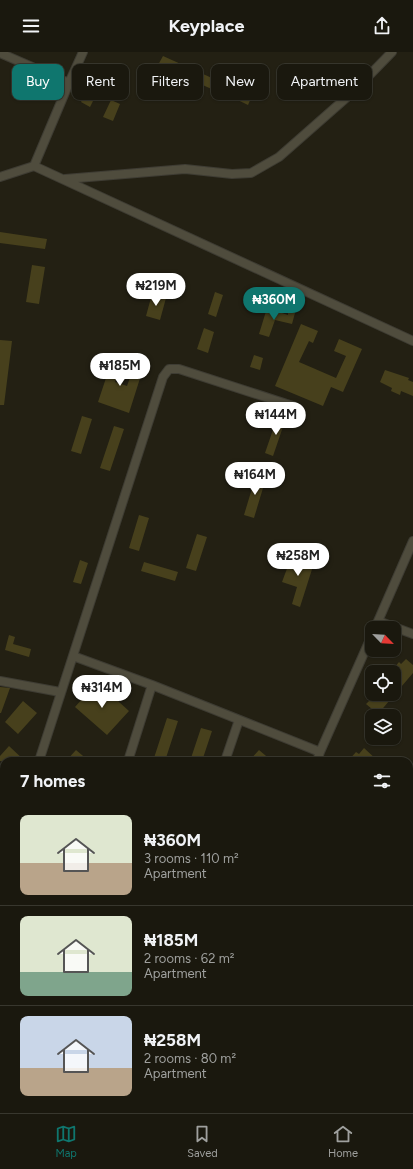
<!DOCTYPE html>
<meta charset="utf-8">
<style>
body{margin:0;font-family:Figtree,sans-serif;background:#27251c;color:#f1f3f6;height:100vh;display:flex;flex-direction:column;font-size:15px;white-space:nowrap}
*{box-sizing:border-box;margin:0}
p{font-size:13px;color:#9fa09e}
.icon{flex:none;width:22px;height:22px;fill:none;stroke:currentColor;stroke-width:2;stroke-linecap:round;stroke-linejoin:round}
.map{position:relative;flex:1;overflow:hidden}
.drawer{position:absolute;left:0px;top:705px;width:413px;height:356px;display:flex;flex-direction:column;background:#1a180e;border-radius:12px 12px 0 0;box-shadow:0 1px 3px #0004,0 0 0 1px #38372e}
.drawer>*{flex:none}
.top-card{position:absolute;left:12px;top:12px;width:389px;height:36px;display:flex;gap:8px}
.needle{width:26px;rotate:115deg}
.tools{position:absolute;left:365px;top:569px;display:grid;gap:8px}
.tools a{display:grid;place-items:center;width:36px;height:36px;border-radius:8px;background:#1a180e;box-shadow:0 1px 3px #0004,0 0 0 1px #38372e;font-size:20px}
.price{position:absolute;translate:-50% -34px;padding:0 9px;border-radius:14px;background:#fff;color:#222;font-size:13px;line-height:26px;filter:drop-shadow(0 1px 2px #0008)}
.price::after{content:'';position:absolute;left:50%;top:24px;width:12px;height:9px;margin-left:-6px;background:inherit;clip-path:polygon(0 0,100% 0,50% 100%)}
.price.on{background:#0f766e;color:#fff}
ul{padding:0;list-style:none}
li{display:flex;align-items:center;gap:12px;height:100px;padding:0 20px}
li+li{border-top:1px solid #38372e}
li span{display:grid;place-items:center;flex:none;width:112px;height:80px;border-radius:8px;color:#555}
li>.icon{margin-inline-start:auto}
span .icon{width:48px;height:48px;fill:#fffc;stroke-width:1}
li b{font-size:17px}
h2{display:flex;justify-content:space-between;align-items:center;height:48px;padding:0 20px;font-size:17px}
.tag{padding:0 14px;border-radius:8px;background:#1a180e;box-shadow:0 1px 3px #0004,0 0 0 1px #38372e;font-size:14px;line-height:36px}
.tag.on{background:#0f766e;color:#fff}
header{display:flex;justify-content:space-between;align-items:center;height:52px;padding:0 20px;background:#1a180e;font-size:18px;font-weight:700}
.dock{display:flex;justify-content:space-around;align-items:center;height:56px;border-top:1px solid #38372e;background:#1a180e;font-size:11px;color:#9fa09e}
.dock a{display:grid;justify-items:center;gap:2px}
.dock .on{color:#0f766e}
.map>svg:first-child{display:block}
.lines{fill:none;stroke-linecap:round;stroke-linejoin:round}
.stream{stroke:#494656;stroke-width:2.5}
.building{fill:#47401c}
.service-casing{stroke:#3e3c33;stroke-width:5.5}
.minor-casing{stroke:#3e3c33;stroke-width:10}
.service{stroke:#4f4c3d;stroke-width:4}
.minor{stroke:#4f4c3d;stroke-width:8}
</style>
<header><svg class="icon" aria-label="menu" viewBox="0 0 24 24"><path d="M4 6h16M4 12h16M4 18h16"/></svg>Keyplace<svg class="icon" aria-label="share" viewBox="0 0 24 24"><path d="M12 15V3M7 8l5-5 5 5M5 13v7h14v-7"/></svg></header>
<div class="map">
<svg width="413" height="1061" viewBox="0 0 413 1061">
<rect width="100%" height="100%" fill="#232013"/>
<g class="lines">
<path class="stream" d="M409,1038L413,1036"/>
</g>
<path class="building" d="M163,4L252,44L248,53L217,38L216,39L158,13Z
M94,23L104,27L90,55L81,50Z
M111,48L120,52L113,69L103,65Z
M0,180L47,187L45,197L0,191Z
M32,213L45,215L39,252L26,250Z
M215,240L223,243L216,265L208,262Z
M152,242L166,246L160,268L146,264Z
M267,256L288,263V260L295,261L292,272L275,268L269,285L259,282Z
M301,272L318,279L313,291L309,289L299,310L336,326L346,304L334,299L339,287L362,297L343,340L331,335L323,354L275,334Z
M204,276L214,280L208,301L197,297Z
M0,288L12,289L4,353H0Z
M254,303L263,306L260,318L250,315Z
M115,304L131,309L129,317L120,315L115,330L127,334L133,317L142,320L129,361L98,350L106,326L108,327Z
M385,318L409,326L408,328L413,330V344L401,339L400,343L391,339L392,336L380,330Z
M278,363L286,366L273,404L265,401Z
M82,364L92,367L81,402L71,399Z
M114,374L124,377L110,419L100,416Z
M256,423L266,426L254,466L244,463Z
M139,463L149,466L139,499L129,496Z
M197,482L207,485L196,519L186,516Z
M292,503L314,511L300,555L292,552L297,535L282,530Z
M80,508L88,511L81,532L73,530Z
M144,510L178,520L175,529L141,519Z
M9,583L15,585L13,592L31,597L29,605L5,598Z
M406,607L413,613V621L378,662L366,652L371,647L369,646L372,642H394V616L399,610L401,612Z
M97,630L129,659L107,683L75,655Z
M0,635L10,636L1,661H0Z
M23,649L37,661L18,682L5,670Z
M167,666L178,669L165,709H153Z
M201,676L212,679L202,709H190Z
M9,694L25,709H0V704Z
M364,696L378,709H348L356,700L359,702Z
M76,698L89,709H66Z
M259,698L272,709H249Z"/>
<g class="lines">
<defs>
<path id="service" d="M216,1057L222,1061"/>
<path id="minor" d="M0,1L69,31
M34,114L413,289
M0,125L34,114L69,31L83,0
M65,127L185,117L232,122L251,121L279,105L354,39L392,0
M378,569L413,582
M375,576L413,489
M73,604L152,633L320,700
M0,629L60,640
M39,709L163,325L169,317H179L293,354
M128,709L152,633
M225,709L239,668
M317,709L320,700L372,583
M409,812L413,814
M0,832L4,819
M166,1061L168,1057"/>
</defs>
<use href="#service" class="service-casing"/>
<use href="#minor" class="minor-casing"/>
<use href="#service" class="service"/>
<use href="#minor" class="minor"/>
</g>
</svg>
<div class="tools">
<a><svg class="needle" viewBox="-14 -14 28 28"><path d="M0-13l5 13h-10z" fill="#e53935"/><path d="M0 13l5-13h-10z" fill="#9fa09e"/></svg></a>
<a><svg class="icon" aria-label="locate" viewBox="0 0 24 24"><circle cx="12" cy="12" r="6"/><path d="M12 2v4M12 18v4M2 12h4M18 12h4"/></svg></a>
<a><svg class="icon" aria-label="layers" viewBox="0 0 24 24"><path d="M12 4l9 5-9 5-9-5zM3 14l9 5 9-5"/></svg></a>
</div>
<b class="price" style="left:156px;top:255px">₦219M</b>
<b class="price on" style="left:274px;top:269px">₦360M</b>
<b class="price" style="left:120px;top:335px">₦185M</b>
<b class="price" style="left:276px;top:384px">₦144M</b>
<b class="price" style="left:255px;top:444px">₦164M</b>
<b class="price" style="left:298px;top:525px">₦258M</b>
<b class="price" style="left:102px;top:657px">₦314M</b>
<div class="top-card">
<a class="tag on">Buy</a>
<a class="tag">Rent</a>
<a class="tag">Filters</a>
<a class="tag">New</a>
<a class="tag">Apartment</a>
</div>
<section class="drawer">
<h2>7 homes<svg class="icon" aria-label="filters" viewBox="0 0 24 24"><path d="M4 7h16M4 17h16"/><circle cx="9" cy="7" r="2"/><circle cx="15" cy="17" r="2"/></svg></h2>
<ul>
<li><span style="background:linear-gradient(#dfe7d0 60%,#b9a48a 0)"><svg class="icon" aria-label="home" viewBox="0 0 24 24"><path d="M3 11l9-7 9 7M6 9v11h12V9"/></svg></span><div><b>₦360M</b><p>3 rooms · 110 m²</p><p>Apartment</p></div></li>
<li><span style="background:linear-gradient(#dfe7d0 70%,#7fa58c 0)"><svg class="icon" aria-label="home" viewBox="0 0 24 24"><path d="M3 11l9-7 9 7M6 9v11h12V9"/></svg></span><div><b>₦185M</b><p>2 rooms · 62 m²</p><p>Apartment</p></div></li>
<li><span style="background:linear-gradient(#c9d6e8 65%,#b9a48a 0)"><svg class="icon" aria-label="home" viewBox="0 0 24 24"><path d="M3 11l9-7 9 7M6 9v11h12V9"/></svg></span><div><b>₦258M</b><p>2 rooms · 80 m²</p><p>Apartment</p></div></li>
</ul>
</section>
</div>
<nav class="dock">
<a class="on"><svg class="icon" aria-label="map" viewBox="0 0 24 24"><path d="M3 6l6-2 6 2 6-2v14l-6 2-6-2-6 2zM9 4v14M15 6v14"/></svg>Map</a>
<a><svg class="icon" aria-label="saved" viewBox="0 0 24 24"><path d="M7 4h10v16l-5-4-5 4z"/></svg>Saved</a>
<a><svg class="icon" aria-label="home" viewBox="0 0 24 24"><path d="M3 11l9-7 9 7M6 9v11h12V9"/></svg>Home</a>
</nav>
